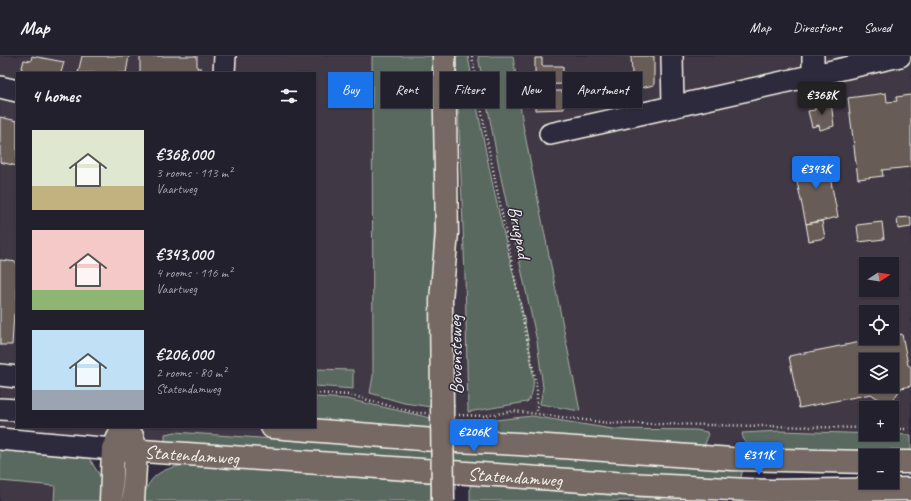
<!DOCTYPE html>
<meta charset="utf-8">
<style>
body{margin:0;font-family:Caveat,sans-serif;background:#2f2d3a;color:#f1f3f6;height:100vh;display:flex;flex-direction:column;font-size:15px;white-space:nowrap}
*{box-sizing:border-box;margin:0}
p{font-size:13px;color:#a3a3aa}
.icon{flex:none;width:22px;height:22px;fill:none;stroke:currentColor;stroke-width:2;stroke-linecap:round;stroke-linejoin:round}
.map{position:relative;flex:1;overflow:hidden}
.side{position:absolute;left:16px;top:16px;width:300px;height:356px;display:flex;flex-direction:column;background:#23202e;border-radius:0px;box-shadow:0 1px 3px #0004,0 0 0 1px #403e4a}
.side>*{flex:none}
.guide{position:absolute;left:328px;top:16px;width:380px;height:36px;display:flex;gap:8px}
.needle{width:26px;rotate:78deg}
.controls{position:absolute;left:859px;top:201px;display:grid;gap:8px}
.controls a{display:grid;place-items:center;width:40px;height:40px;border-radius:0px;background:#23202e;box-shadow:0 1px 3px #0004,0 0 0 1px #403e4a;font-size:20px}
.price{position:absolute;translate:-50% -34px;padding:0 9px;border-radius:4px;background:#1a73e8;color:#fff;font-size:13px;line-height:26px;filter:drop-shadow(0 1px 2px #0008)}
.price::after{content:'';position:absolute;left:50%;top:24px;width:12px;height:9px;margin-left:-6px;background:inherit;clip-path:polygon(0 0,100% 0,50% 100%)}
.price.on{background:#222;color:#fff}
ul{padding:0;list-style:none}
li{display:flex;align-items:center;gap:12px;height:100px;padding:0 16px}
li span{display:grid;place-items:center;flex:none;width:112px;height:80px;border-radius:0px;color:#555}
li>.icon{margin-inline-start:auto}
span .icon{width:48px;height:48px;fill:#fffc;stroke-width:1}
li b{font-size:17px}
h2{display:flex;justify-content:space-between;align-items:center;height:48px;padding:0 16px;font-size:17px}
.pill{padding:0 14px;border-radius:0px;background:#23202e;box-shadow:0 1px 3px #0004,0 0 0 1px #403e4a;font-size:14px;line-height:36px}
.pill.on{background:#1a73e8;color:#fff}
header{display:flex;align-items:center;gap:24px;box-sizing:border-box;height:56px;padding:0 20px;background:#23202e;border-bottom:1px solid #403e4a}
header strong{font-size:19px}
nav{display:flex;gap:22px;margin-inline-start:auto;font-size:14px}
.map>svg:first-child{display:block}
.built{fill:#403945;fill-rule:evenodd}
.green{fill:#5a6960;stroke:#a7ada4}
.building{fill:#675b57;stroke:#f4f1e8;fill-rule:evenodd}
.lines{fill:none;stroke-linecap:round;stroke-linejoin:round}
.minor-casing{stroke:#f4f1e8;stroke-width:24}
.major-casing{stroke:#f4f1e8;stroke-width:25}
.path{stroke:#f4f1e8;stroke-width:2.5;stroke-dasharray:1 3;stroke-linecap:butt}
.minor{stroke:#2f2a3d;stroke-width:21}
.major{stroke:#766964;stroke-width:22}
.major-bridge-casing{stroke:#f4f1e8;stroke-width:25;stroke-linecap:butt}
.major-bridge{stroke:#766964;stroke-width:22}
.labels{text-anchor:middle;stroke-width:3;stroke-linejoin:round;paint-order:stroke}
.street-label{font-size:19px;fill:#f4f1e8;stroke:#2f2a3d}
</style>
<header>
<strong>Map</strong>
<nav><a>Map</a><a>Directions</a><a>Saved</a></nav>
</header>
<div class="map">
<svg width="911" height="445" viewBox="0 0 911 445">
<rect width="100%" height="100%" fill="#2f2a3d"/>
<filter id="ink" filterUnits="userSpaceOnUse"><feTurbulence type="fractalNoise" baseFrequency=".025" numOctaves="2"/><feDisplacementMap in="SourceGraphic" scale="8" xChannelSelector="R" yChannelSelector="G"/><feConvolveMatrix kernelMatrix="1 2 1 2 8 2 1 2 1" color-interpolation-filters="sRGB"/></filter>
<g filter="url(#ink)">
<path class="built" d="M0,0H911V394L94,401L93,445H0ZM17,17H315V371H17ZM866,208H892V234H866ZM866,256H892V282H866ZM866,304H892V330H866ZM866,352H892V378H866Z"/>
<path class="green" d="M372,0H433L435,133L431,351L404,347L370,337L373,320Z
M456,0H468C479,63 491,125 506,187C516,231 529,274 533,320C534,328 533,340 527,346L468,356L465,220Z
M478,0H513L523,69L580,355L540,348L543,332L537,285L501,122Z
M315,313L353,314V333L315,330Z
M315,341L347,343L431,362L468,367L532,360L612,373L696,374L707,376L708,380L704,391L315,370Z
M780,375L911,379V401L758,394C750,390 743,387 742,377Z
M175,376L485,398L610,403L743,413L740,426L165,388V378Z
M0,393L78,400L89,402L102,423L105,445H54L55,430L0,425Z
M191,409L431,427V445H143C147,418 166,410 191,409Z
M470,429L693,445H470Z"/>
<path class="building" d="M32,0L64,6L61,17L21,15L24,4L31,5Z
M82,0H129L126,17H78Z
M140,0H197V12H201V17H140Z
M631,0H654V29L641,32L634,37L626,35L623,27L626,20L632,18Z
M535,2H542V10H563V28L535,29Z
M539,29H550V35H563L564,53L535,54V44H539Z
M886,37L887,46L897,45L896,41L911,39V111L882,114L883,120L858,123L848,42Z
M831,46L834,70L820,74L819,69L812,71L808,55L815,54V50Z
M0,61L17,65V110L0,106Z
M826,100L838,161L806,168L793,107Z
M911,161V171L898,173L897,162Z
M822,165L825,182L809,185L806,168Z
M882,166L884,183L859,186L857,169Z
M0,204L17,206V256L14,258L12,289H0Z
M902,278L908,309L911,311V330L901,332L889,350L871,338L799,352L789,300L881,282H892V280ZM866,304H892V330H866Z"/>
<g class="lines">
<defs>
<path id="minor" d="M672,0L673,51
M813,0V20
M224,17L225,0
M0,31L17,35
M550,78L900,0
M0,319L17,321
M0,353L17,354
M0,383L113,393"/>
<g id="major">
<path d="M442,349L441,244L447,177L444,0"/>
<path d="M272,371L434,384L519,388L732,403L866,406"/>
<path d="M132,380L136,393L133,445"/>
<path id="s1" d="M113,393L628,428L771,435L911,433"/>
<path d="M892,406H911"/>
<path d="M111,445L113,393L123,371"/>
</g>
</defs>
<use href="#minor" class="minor-casing"/>
<use href="#major" class="major-casing"/>
<path class="path" d="M472,0L485,74L537,332V357
M315,337L350,339L416,357H426
M459,359L484,360L514,355L608,367L866,372
M892,373H911"/>
<use href="#minor" class="minor"/>
<use href="#major" class="major"/>
<defs>
<path id="major-bridge" d="M442,349L443,445"/>
</defs>
<use href="#major-bridge" class="major-bridge-casing"/>
<use href="#major-bridge" class="major-bridge"/>
</g>
</g>
<g class="labels">
<g class="street-label">
<text transform="translate(520 176) rotate(79)" y="7">Brugpad</text>
<text transform="translate(455 299) rotate(-91)" y="7">Bovensteweg</text>
<text dy="7" stroke="none"><textPath href="#s1" startOffset="79">Statendamweg</textPath></text>
<text dy="7" stroke="none"><textPath href="#s1" startOffset="403">Statendamweg</textPath></text>
</g>
</g>
</svg>
<div class="controls">
<a><svg class="needle" viewBox="-14 -14 28 28"><path d="M0-13l5 13h-10z" fill="#e53935"/><path d="M0 13l5-13h-10z" fill="#a3a3aa"/></svg></a>
<a><svg class="icon" aria-label="locate" viewBox="0 0 24 24"><circle cx="12" cy="12" r="6"/><path d="M12 2v4M12 18v4M2 12h4M18 12h4"/></svg></a>
<a><svg class="icon" aria-label="layers" viewBox="0 0 24 24"><path d="M12 4l9 5-9 5-9-5zM3 14l9 5 9-5"/></svg></a>
<a>+</a>
<a>−</a>
</div>
<b class="price on" style="left:822px;top:60px">€368K</b>
<b class="price" style="left:816px;top:134px">€343K</b>
<b class="price" style="left:474px;top:397px">€206K</b>
<b class="price" style="left:759px;top:420px">€311K</b>
<div class="guide">
<a class="pill on">Buy</a>
<a class="pill">Rent</a>
<a class="pill">Filters</a>
<a class="pill">New</a>
<a class="pill">Apartment</a>
</div>
<section class="side">
<h2>4 homes<svg class="icon" aria-label="filters" viewBox="0 0 24 24"><path d="M4 7h16M4 17h16"/><circle cx="9" cy="7" r="2"/><circle cx="15" cy="17" r="2"/></svg></h2>
<ul>
<li><span style="background:linear-gradient(#dfe7d0 70%,#c2b280 0)"><svg class="icon" aria-label="home" viewBox="0 0 24 24"><path d="M3 11l9-7 9 7M6 9v11h12V9"/></svg></span><div><b>€368,000</b><p>3 rooms · 113 m²</p><p>Vaartweg</p></div></li>
<li><span style="background:linear-gradient(#f6c9c9 75%,#8fb573 0)"><svg class="icon" aria-label="home" viewBox="0 0 24 24"><path d="M3 11l9-7 9 7M6 9v11h12V9"/></svg></span><div><b>€343,000</b><p>4 rooms · 116 m²</p><p>Vaartweg</p></div></li>
<li><span style="background:linear-gradient(#bfe0f5 75%,#9aa5b1 0)"><svg class="icon" aria-label="home" viewBox="0 0 24 24"><path d="M3 11l9-7 9 7M6 9v11h12V9"/></svg></span><div><b>€206,000</b><p>2 rooms · 80 m²</p><p>Statendamweg</p></div></li>
</ul>
</section>
</div>
